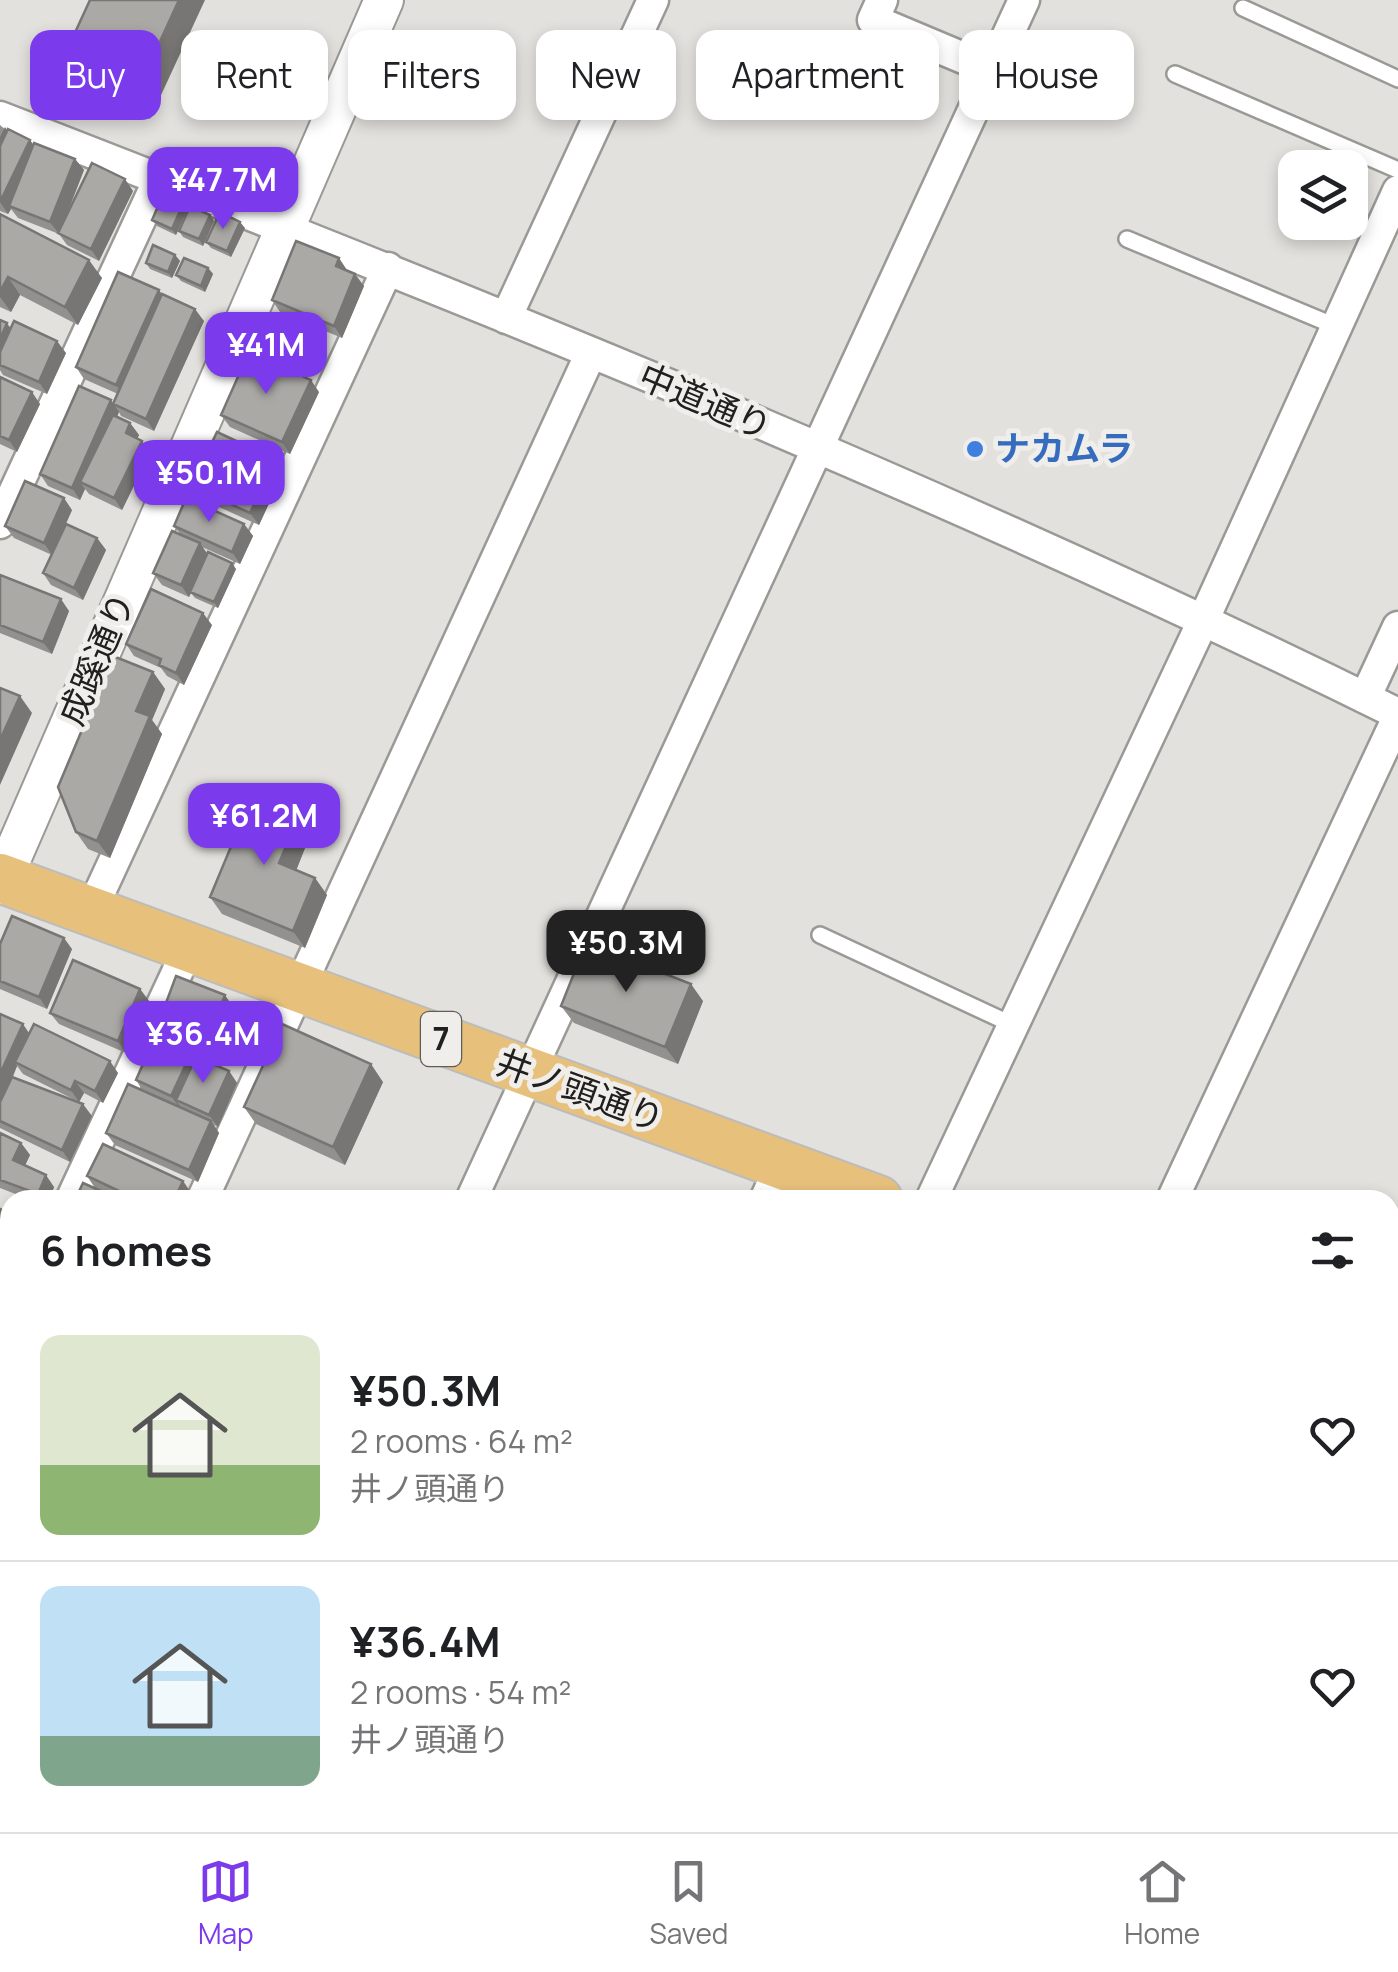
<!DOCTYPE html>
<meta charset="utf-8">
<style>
body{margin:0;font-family:Manrope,"Noto Sans JP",sans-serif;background:#f6f6f6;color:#202124;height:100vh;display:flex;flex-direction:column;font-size:38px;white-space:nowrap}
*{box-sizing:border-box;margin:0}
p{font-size:32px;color:#757577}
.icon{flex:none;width:55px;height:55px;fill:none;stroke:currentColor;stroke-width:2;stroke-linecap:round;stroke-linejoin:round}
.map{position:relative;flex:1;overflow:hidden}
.sheet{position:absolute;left:0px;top:1190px;width:1400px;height:642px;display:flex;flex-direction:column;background:#fff;border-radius:30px 30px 0 0;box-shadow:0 5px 15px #0003}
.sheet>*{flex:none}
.hud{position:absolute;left:30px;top:30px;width:1340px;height:90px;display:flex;gap:20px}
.fabs{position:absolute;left:1278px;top:150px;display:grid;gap:20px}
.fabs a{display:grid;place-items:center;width:90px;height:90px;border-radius:20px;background:#fff;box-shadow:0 5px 15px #0003;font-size:50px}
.price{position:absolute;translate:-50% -85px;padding:0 22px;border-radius:20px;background:#7c3aed;color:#fff;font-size:32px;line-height:65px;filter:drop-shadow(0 2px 5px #0008)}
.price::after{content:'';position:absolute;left:50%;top:60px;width:30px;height:22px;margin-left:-15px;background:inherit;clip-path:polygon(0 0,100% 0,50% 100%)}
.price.on{background:#222;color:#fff}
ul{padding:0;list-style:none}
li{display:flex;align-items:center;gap:30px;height:250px;padding:0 40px}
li+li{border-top:2px solid #e0e0e0}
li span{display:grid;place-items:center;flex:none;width:280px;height:200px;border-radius:20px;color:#555}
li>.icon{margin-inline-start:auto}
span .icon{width:120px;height:120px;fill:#fffc;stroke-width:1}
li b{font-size:42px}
h2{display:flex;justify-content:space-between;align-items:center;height:120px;padding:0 40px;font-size:42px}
.chip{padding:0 35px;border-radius:20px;background:#fff;box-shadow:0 5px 15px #0003;font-size:35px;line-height:90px}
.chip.on{background:#7c3aed;color:#fff}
.tabs{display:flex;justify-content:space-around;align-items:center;height:140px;border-top:2px solid #e0e0e0;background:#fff;font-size:28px;color:#757577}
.tabs a{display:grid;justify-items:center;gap:5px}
.tabs .on{color:#7c3aed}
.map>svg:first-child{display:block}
.education{fill:#e7d0db}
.green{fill:#e0caaf}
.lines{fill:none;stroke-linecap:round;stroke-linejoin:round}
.service-casing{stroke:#9b9996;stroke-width:20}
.minor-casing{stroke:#9b9996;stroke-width:35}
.tertiary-casing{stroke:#9b9996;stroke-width:42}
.primary-casing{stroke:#bcbcbc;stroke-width:52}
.service{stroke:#fff;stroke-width:15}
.minor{stroke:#fff;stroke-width:30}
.tertiary{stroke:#fff;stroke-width:38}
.primary{stroke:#e7c17c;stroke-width:48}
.wall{fill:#93918f}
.shaded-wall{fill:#787674}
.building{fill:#aba9a6;stroke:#787674;stroke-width:2.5}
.shop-dot{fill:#3f7fe0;stroke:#f0eeeb;stroke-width:4}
.labels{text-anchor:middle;stroke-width:10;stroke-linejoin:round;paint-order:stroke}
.shield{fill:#f0eeeb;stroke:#5f5e5c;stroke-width:2.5}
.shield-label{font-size:32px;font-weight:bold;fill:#21201f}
.street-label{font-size:35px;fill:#21201f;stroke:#f0eeeb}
.shop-label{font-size:35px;font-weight:bold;fill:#366cbe;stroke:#f0eeeb;text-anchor:start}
</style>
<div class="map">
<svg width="1398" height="1832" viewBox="0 0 1398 1832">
<rect width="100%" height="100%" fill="#e3e1dd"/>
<path class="education" d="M10,1737V1822H591L613,1832H0V1761Z"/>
<path class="green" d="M0,1573L10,1578V1712L0,1735Z
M281,1822H500L523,1832H223L278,1827Z"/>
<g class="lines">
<defs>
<path id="service" d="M1243,8L1398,79
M1175,74L1398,170
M1127,239L1335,326
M820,935L1013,1025"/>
<path id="minor" d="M882,0L873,20L992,70
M0,117C472,300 944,490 1398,714
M506,318L653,0
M0,523L159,179
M1365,698L1398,627
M91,911L388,268
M71,1200L188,949
M202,1200L590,355
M471,1200L1024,0
M765,1200L781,1165
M931,1200L1203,621L1398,191
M1172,1200L1398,717
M1390,1254L1398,1237
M0,1353L10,1332
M0,1543L10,1547
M1390,1570L1398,1552
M627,1822L637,1827
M773,1832L777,1822
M1013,1832L1018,1822
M1272,1832L1276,1822"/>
<path id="tertiary" d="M0,885L384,0"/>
<path id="primary" d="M0,878L878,1200
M1390,1386L1398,1389"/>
</defs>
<use href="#service" class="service-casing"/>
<use href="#minor" class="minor-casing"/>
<use href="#tertiary" class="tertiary-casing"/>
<use href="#primary" class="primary-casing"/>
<use href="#service" class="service"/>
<use href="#minor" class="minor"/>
<use href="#tertiary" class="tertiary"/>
<use href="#primary" class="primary"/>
</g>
<path class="wall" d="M90,0L150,119L77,85L61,63Z
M0,125L7,131L33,145L75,159L84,170L62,226L133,191L99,261L67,245L59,234L18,218L11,209L8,214L0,211Z
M187,210L176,235L157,226L152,220Z
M0,214L102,278L78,325L20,295L11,312L0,307Z
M214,221L203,246L183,237L179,231Z
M245,228L231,257L211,248L206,242Z
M175,255L180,261L172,278L150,269L146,263Z
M208,268L213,274L205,292L181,281L176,275Z
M347,271L364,286L342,338L280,312L272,300Z
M162,295L204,321L154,431L121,416L119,412L117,417L130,423L139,435L137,439L142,441L150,453L122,510L89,494L85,489L80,500L48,486L40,474L111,400L113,404L118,394L84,379L76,367Z
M0,320L11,328L66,353L47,394L3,375L0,370Z
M0,377L40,404L17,452L0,444Z
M319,392L290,454L230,427L221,415Z
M284,471L259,525L199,498L191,486Z
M72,510L59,539L97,538L106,550L83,600L51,585L43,573L52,555L14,538L5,526Z
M244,524L253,536L240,564L202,547L208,554L236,569L218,608L195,598L191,593L189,597L162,585L153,573L180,534L174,526Z
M0,575L69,611L52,654L0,633Z
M212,625L184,685L167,676L161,668L134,656L126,644Z
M153,672L165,689L152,720L162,734L110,858L88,849L76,832Z
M299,815L311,833L296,870L315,878L327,895L305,948L222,914L210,897Z
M0,944L72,949L47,1009L0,989Z
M140,989L149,1001L126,1053L59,1024L50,1013Z
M703,1001L678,1064L574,1023L561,1006Z
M233,1007L221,1041L171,1023L163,1011Z
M0,1014L29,1033L118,1073L103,1103L84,1093L79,1102L23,1074L17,1066L13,1077L92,1116L70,1162L0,1128Z
M202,1058L229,1071L237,1083L218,1127L214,1125L219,1133L198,1182L115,1145L106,1133L143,1091L136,1080Z
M383,1082L345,1165L256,1124L244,1107Z
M0,1133L21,1143L30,1155L25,1165L54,1187L49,1200H31L0,1188Z
M87,1176L183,1181L191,1193L188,1200H75L95,1188Z
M0,1209L10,1213V1280L0,1276Z
M10,1822H154L140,1832H0Z"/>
<path class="shaded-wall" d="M179,0H205L150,119L135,96Z
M5,127L13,139L0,167V137Z
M30,140L38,151L9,206L11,209L8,214L0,202Z
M75,159L84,170L59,234L50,222Z
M125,179L133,191L99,261L91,249Z
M183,204L187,210L176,235L172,229Z
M210,215L214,221L203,246L199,239Z
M240,222L245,228L231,257L227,251Z
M175,255L180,261L172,278L168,272Z
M339,258L347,270L336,266Z
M89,260L102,278L78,325L65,307Z
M208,268L213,274L205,292L201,286Z
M355,274L364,286L342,338L334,326Z
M8,277L20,295L11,312L0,297V292Z
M159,290L167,302L125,397L116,385Z
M195,309L204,321L154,431L146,419Z
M7,323L15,335L0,356V339Z
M57,341L66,353L47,394L39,382Z
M311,380L319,392L290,454L282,442Z
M32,392L40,404L17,452L9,440Z
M111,400L119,412L86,485L80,482L85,489L80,500L72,488Z
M130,423L139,435L134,445L126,433Z
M142,441L150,453L122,510L114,498Z
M275,459L284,471L259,525L250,513Z
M64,498L72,510L52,555L44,543Z
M244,524L253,536L240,564L232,552Z
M97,538L106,550L83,600L74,588Z
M200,543L208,555L189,597L181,585Z
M232,563L236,569L218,608L214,602Z
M61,599L69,611L52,654L43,642Z
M203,613L212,625L184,685L176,673Z
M153,672L165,689L152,720L162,734L110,858L97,841L136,711Z
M20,696L32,713L0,785V740Z
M299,815L311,833L292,881L279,863Z
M315,878L327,895L305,948L293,931Z
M64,938L72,949L47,1009L39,997Z
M691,984L703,1001L678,1064L665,1047Z
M140,989L149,1001L126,1053L118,1041Z
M225,995L233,1007L221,1041L212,1029Z
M23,1024L31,1036L15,1062L17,1066L0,1105V1074Z
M194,1047L202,1058L182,1103L176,1100L180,1106V1108L171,1096Z
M110,1061L118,1073L103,1103L95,1091Z
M371,1064L383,1082L345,1165L333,1147Z
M229,1071L237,1083L218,1127L209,1115Z
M75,1081L84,1093L79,1102L71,1090Z
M83,1104L92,1116L70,1162L62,1150Z
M211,1121L219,1133L198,1182L189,1170Z
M21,1143L30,1155L22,1172L13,1160Z
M46,1175L54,1187L49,1200H42L38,1194Z
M183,1181L191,1193L188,1200H174Z"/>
<path class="building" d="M90,0H179L135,96L61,63Z
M8,129L30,140L0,202V146Z
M34,143L75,159L50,222L9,206Z
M92,163L125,179L91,249L58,233Z
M163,195L183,204L172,229L152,220Z
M190,206L210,215L199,239L179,231Z
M220,212L240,222L227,251L206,242Z
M0,214L89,260L65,307L8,277L0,292Z
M296,241L339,258L336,266L355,274L334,326L272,300Z
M153,245L175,255L168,272L146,263Z
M184,258L208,268L201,286L176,275Z
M118,272L159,290L116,385L76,367Z
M162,294L195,309L146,419L113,404Z
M0,320L7,323L0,339Z
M14,321L57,341L39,382L0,365V352Z
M249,352L311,380L282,442L221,415Z
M0,377L32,392L9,440L0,436Z
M79,386L111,400L72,488L40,474Z
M113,415L130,423L126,433L142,441L114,498L80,482Z
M217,432L275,459L250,513L191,486Z
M25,481L64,498L44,543L5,526Z
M186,498L244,524L232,552L174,526Z
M66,524L97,538L74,588L43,573Z
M172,531L200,543L181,585L153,573Z
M208,552L232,563L214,602L190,592Z
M0,575L61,599L43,642L0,625Z
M151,589L203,613L176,673L159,665L161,659L126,644Z
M113,656L153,672L136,711L150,716L97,841L76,832L58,787Z
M0,688L20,696L0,740Z
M252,796L299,815L279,863L315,878L293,931L210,897Z
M12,916L64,938L39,997L0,981V944Z
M586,943L691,984L665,1047L561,1006Z
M73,960L140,989L118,1041L50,1013Z
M176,976L225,995L212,1029L163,1011Z
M0,1014L23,1024L0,1074Z
M34,1024L110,1061L95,1091L75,1081L71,1090L15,1062Z
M282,1024L371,1064L333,1147L244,1107Z
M158,1030L194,1047L171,1096L136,1080Z
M196,1057L229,1071L209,1115L176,1100Z
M12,1077L83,1104L62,1150L0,1121V1102Z
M128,1084L211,1121L189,1170L106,1133Z
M0,1133L21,1143L13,1160L46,1175L38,1194L0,1180Z
M103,1144L183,1181L174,1200H138L87,1176Z
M83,1183L121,1200H75Z
M0,1209L10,1213V1272L0,1268Z
M10,1357V1377L2,1373Z
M10,1752V1822H105L91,1832H0V1761Z"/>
<circle class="shop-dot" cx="975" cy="449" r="10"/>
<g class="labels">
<rect class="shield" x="421" y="1012" width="40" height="54" rx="8"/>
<g class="shield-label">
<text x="441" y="1050">7</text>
</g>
<g class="street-label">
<text transform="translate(705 402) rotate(23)" y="12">中道通り</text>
<text transform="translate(97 659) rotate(-67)" y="12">成蹊通り</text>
<text transform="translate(580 1091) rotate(20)" y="12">井ノ頭通り</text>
</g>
<g class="shop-label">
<text x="995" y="461">ナカムラ</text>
</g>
</g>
</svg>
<div class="fabs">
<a><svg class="icon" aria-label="layers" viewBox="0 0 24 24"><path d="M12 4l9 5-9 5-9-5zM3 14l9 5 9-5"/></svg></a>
</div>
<b class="price" style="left:223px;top:232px">¥47.7M</b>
<b class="price" style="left:266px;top:397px">¥41M</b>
<b class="price" style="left:209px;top:525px">¥50.1M</b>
<b class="price" style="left:264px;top:868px">¥61.2M</b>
<b class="price on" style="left:626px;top:995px">¥50.3M</b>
<b class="price" style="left:203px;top:1086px">¥36.4M</b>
<div class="hud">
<a class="chip on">Buy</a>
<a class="chip">Rent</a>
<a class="chip">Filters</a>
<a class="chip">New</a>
<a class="chip">Apartment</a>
<a class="chip">House</a>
</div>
<section class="sheet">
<h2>6 homes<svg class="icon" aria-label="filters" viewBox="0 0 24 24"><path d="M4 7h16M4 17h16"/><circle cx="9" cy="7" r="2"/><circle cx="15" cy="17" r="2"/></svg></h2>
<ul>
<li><span style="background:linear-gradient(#dfe7d0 65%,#8fb573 0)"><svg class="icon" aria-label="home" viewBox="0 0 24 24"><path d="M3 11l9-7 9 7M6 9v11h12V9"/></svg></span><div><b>¥50.3M</b><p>2 rooms · 64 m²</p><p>井ノ頭通り</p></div><svg class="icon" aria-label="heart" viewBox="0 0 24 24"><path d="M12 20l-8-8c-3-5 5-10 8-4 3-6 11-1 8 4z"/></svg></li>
<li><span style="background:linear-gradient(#bfe0f5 75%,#7fa58c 0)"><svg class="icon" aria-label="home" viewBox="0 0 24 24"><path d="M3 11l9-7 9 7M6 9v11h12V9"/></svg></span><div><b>¥36.4M</b><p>2 rooms · 54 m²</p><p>井ノ頭通り</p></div><svg class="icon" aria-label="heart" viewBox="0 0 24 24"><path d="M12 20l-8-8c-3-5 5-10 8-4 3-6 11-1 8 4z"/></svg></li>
</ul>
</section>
</div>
<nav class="tabs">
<a class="on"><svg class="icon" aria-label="map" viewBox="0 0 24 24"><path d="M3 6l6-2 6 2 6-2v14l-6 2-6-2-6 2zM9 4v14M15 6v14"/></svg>Map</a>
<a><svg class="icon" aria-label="saved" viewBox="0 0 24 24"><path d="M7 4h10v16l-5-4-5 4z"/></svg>Saved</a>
<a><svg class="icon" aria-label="home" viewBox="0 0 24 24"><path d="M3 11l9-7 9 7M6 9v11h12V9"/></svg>Home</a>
</nav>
